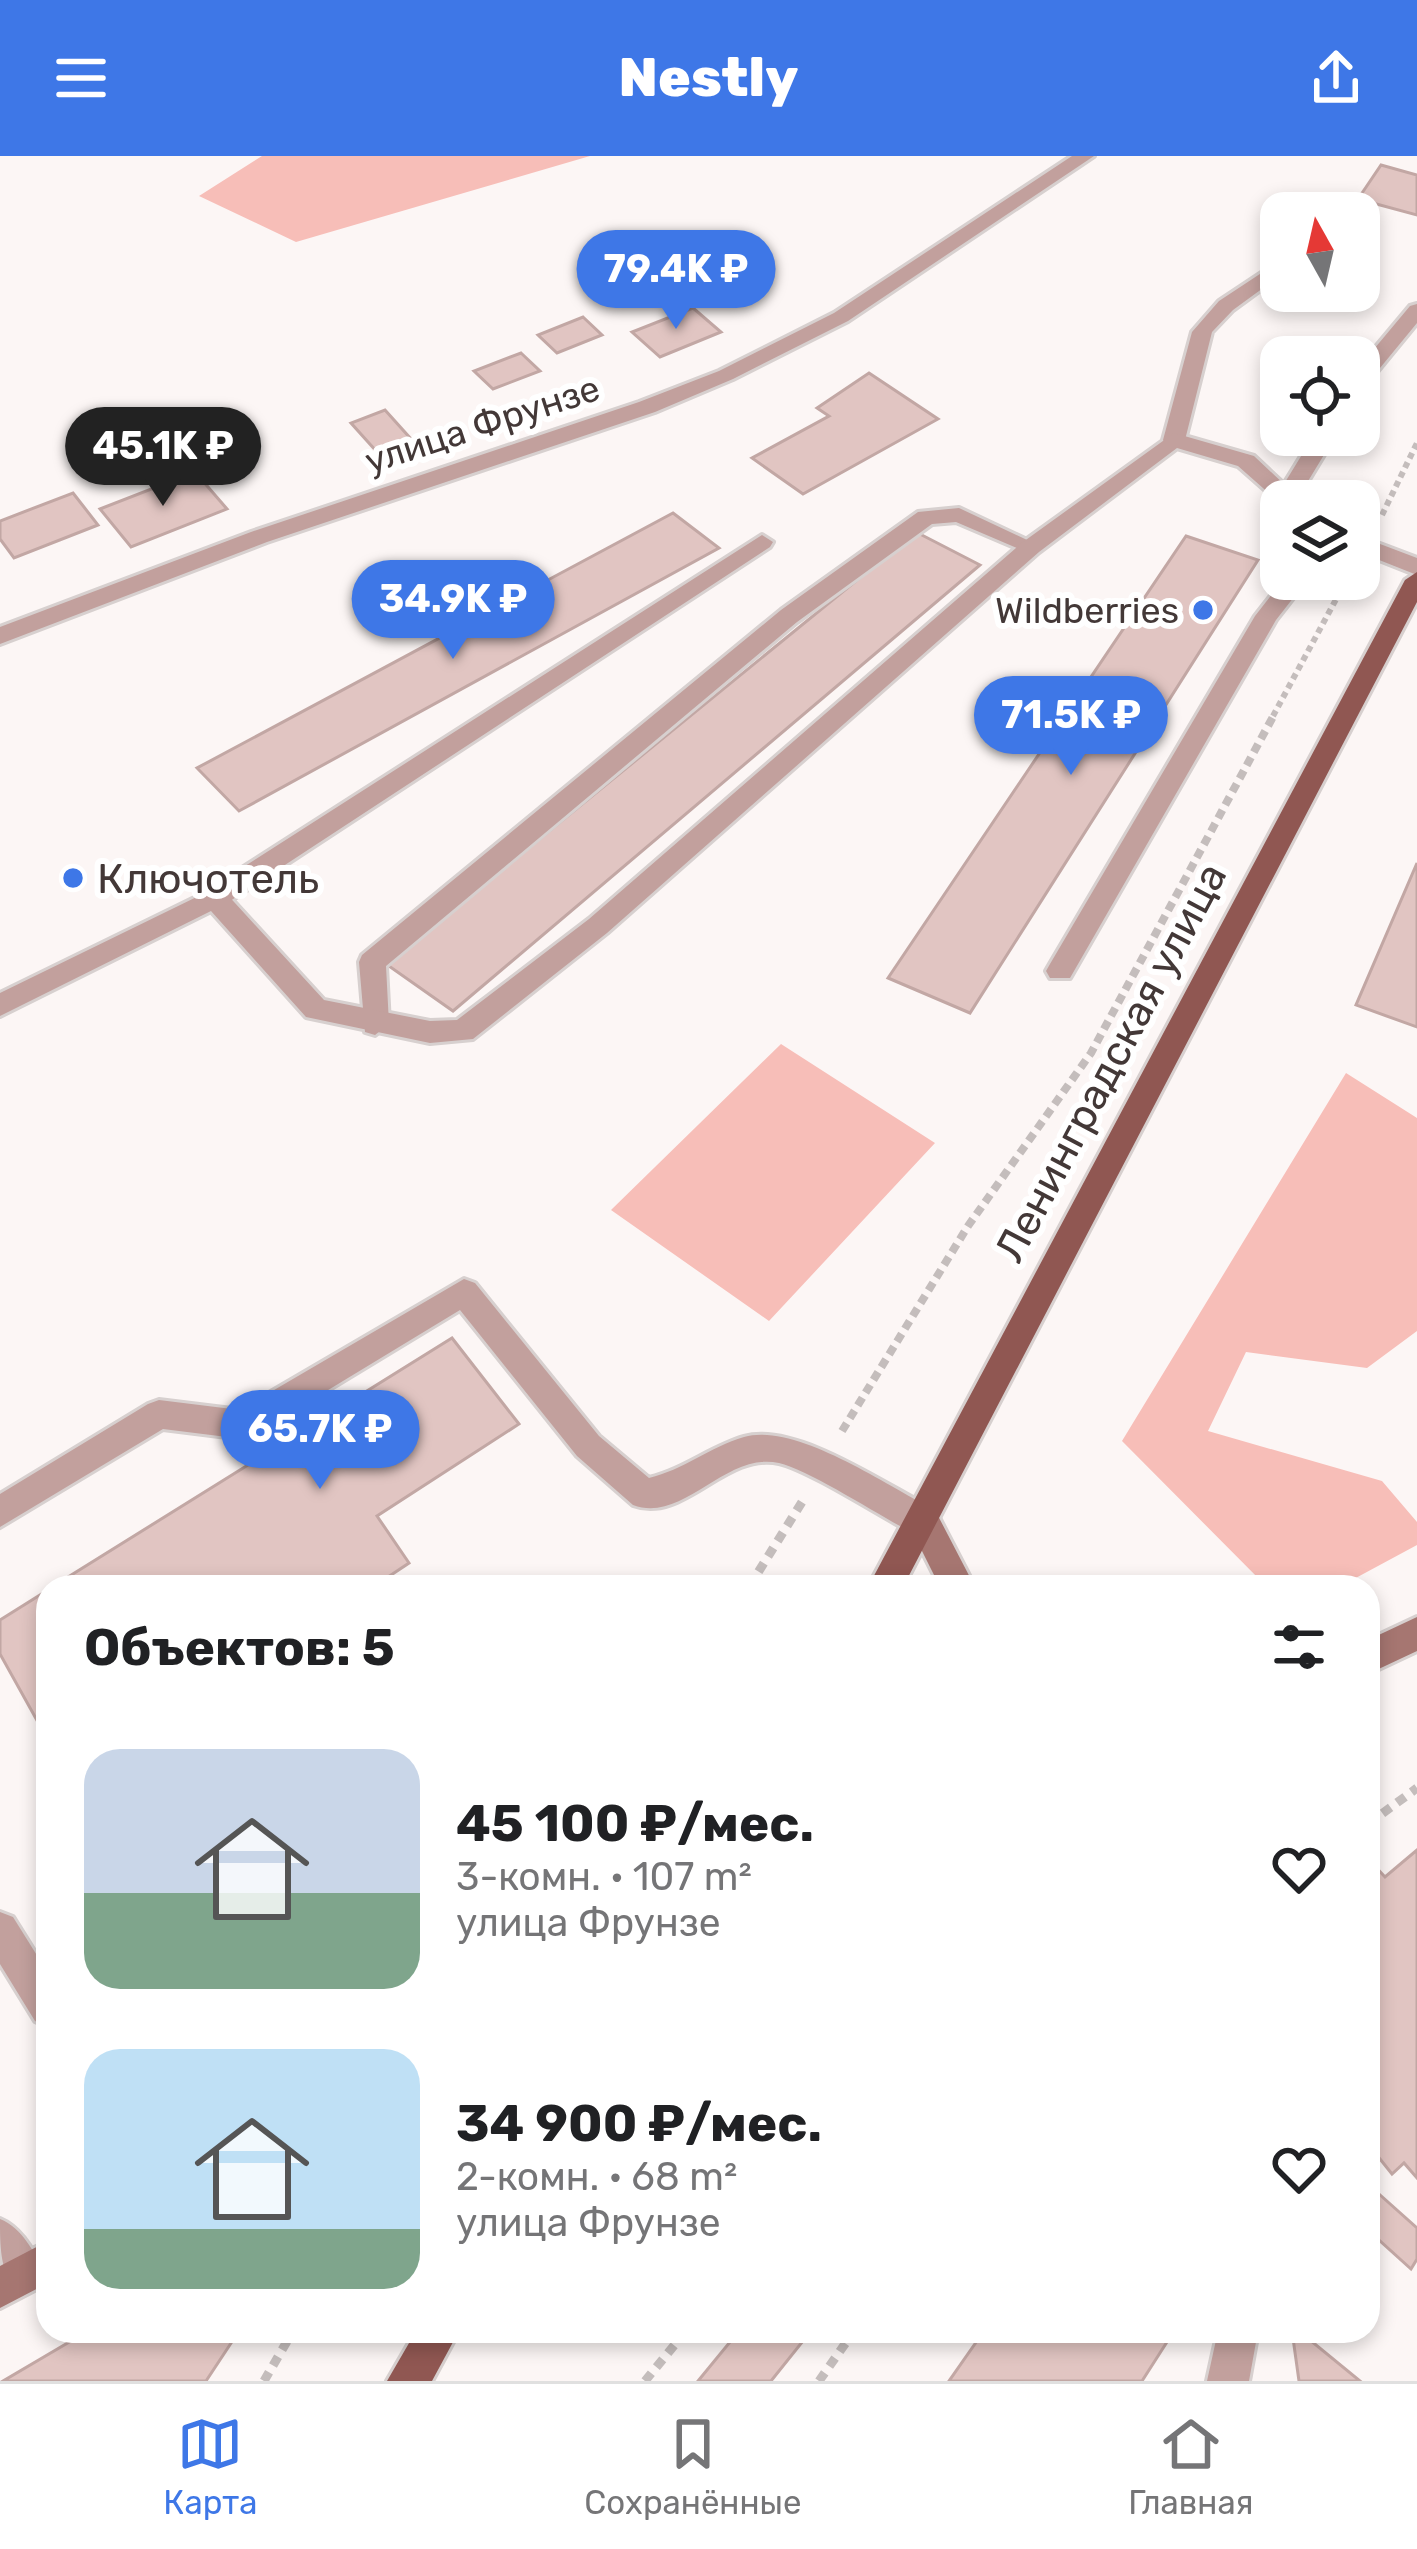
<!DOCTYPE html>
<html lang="ru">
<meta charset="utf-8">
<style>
body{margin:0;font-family:Rubik,sans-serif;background:#f6f6f6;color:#202124;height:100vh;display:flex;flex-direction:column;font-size:45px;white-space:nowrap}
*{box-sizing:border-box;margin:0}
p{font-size:39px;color:#757577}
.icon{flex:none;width:66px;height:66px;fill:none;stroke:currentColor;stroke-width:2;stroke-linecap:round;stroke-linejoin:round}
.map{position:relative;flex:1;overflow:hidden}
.details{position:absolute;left:36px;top:1419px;width:1344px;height:768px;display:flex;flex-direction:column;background:#fff;border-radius:36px;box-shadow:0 6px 18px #0003}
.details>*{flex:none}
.needle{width:78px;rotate:352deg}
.tools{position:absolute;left:1260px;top:36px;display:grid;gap:24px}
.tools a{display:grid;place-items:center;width:120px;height:120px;border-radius:24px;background:#fff;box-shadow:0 6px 18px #0003;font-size:60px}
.price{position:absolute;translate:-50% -102px;padding:0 27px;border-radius:42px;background:#3e77e7;color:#fff;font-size:39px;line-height:78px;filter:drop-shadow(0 3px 6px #0008)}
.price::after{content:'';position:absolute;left:50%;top:72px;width:36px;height:27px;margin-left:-18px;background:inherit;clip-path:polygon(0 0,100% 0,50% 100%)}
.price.current{background:#222;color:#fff}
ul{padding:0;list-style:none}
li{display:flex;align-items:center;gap:36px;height:300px;padding:0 48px}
li span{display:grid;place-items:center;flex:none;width:336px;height:240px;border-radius:36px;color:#555}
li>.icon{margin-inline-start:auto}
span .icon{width:144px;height:144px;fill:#fffc;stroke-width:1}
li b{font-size:51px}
h2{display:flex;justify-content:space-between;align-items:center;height:144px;padding:0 48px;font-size:51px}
header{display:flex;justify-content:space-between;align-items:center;height:156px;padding:0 48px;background:#3e77e7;color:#fff;font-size:54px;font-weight:800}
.tab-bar{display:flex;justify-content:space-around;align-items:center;height:168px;border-top:3px solid #e0e0e0;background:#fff;font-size:33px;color:#757577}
.tab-bar a{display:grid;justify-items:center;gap:6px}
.tab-bar .current{color:#3e77e7}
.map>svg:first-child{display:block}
.green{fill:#f7beb8}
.building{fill:#e1c5c2;stroke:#c2a7a4;stroke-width:3}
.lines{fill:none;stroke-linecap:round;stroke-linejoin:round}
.lane-casing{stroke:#d7d0cf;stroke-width:6}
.street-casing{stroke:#d7d0cf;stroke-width:6}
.secondary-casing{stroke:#d7d0cf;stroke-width:6}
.primary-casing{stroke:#d7d0cf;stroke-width:6}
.path-far2{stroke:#c4bdbc;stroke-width:6;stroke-dasharray:6 4.5;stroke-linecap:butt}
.path-far1{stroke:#c4bdbc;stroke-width:8;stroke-dasharray:9 6;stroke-linecap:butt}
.path{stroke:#c4bdbc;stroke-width:9;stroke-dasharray:10 8;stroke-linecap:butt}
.lane{fill:#c2a09d;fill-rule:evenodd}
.street{fill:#c2a09d;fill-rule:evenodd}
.secondary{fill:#a67671;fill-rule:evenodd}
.primary{fill:#905752;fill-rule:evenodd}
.poi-dot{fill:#3e77e7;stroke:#fff;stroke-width:4.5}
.labels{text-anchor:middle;stroke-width:12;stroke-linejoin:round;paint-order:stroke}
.far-street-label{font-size:36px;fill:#433837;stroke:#fff}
.far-poi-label{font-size:36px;fill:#433837;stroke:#fff;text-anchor:end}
.poi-label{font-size:42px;fill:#433837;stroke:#fff;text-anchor:start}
.street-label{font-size:42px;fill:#433837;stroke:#fff}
</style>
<header><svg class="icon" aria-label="menu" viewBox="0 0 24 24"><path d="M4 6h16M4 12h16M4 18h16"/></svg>Nestly<svg class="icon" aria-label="share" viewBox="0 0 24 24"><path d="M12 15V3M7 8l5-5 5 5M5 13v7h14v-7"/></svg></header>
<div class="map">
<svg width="1417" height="2225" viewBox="0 0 1417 2225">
<rect width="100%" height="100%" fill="#fcf6f5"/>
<path class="green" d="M262,0H590L296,86L199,40Z
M781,888L935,987L769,1165L611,1054Z
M1346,917L1417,962V1175L1367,1212L1246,1196L1208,1275L1382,1325L1417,1366V1389L1339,1431H1267L1122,1285Z"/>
<path class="building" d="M1381,9L1417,19V59L1358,43Z
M693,152L721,176L660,201L632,176Z
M583,161L602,179L557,197L538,179Z
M521,197L540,215L493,233L474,215Z
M869,217L938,263L803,338L752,302L829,260L817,252Z
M385,254L411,283L377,296L351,267Z
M195,316L227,353L131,391L100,353Z
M73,337L98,369L14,402L0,383V365Z
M673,357L719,392L239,655L197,612Z
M916,376L980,409L453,855L386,808Z
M1186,380L1258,404L970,857L888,822Z
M1417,707V871L1356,849Z
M452,1182L519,1268L377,1360L409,1407L373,1431H52Z
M48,1434V1574L44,1577L0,1498V1464Z
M1417,1694V2022L1404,2007L1392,2018L1368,1988V1711L1372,1707L1385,1721Z
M1379,2038L1417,2072V2103L1411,2113L1368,2074V2055Z
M88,2175H239L206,2225H3Z
M739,2175H811L771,2225H698Z
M984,2175H1174L1142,2225H949Z
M1292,2175H1299L1360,2225H1299Z"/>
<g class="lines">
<defs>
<path id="lane" d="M1281,104V119L1233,154L1212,176L1185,284L1174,291L1166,289L1163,284L1192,176L1219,145Z
M1417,148V167L1366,229L1359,231V211L1410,150Z
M1314,279H1336L1296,345L1279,346L1276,341Z
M959,352L1042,391L1031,398L956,366L932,368L797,466L386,810L389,868L375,879L365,876L359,806L362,799L781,454L918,356Z
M762,379L773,386L770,391L224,749H206L202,742L206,735Z
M1284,423H1308L1276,464L1070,822H1050L1046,815L1050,808L1255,460Z
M464,1123L475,1127L599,1280L649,1322C683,1314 710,1291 744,1281C796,1266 887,1330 935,1354L939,1365L935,1376L923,1380L911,1376C880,1360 809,1314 779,1307C725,1295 684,1368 633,1349L577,1300L460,1154L254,1279L243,1283L163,1273L0,1371V1338L148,1248L159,1244L240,1254Z
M0,1756L13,1761L48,1817V1871L35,1865L0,1808Z
M0,2063C22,2072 35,2096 44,2118L38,2132L24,2138C0,2125 0,2093 0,2063Z
M1218,2175H1258L1249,2225H1207Z"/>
<path id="street" d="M1072,0H1094L848,165L733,223L655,256L267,386L0,488V471L251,376L639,246L719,215L834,157Z
M1174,277L1254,300L1302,345L1281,348L1238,310L1177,292L1039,396L607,777L473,883L430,887L306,861L211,755L0,860V837L215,732L224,735L324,844L430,865L457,864L589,763L1023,386Z
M1359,380L1417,402V419L1359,396Z"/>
<path id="secondary" d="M923,1350L935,1354L975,1431H940L907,1365L911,1354Z
M1417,1461V1495L1368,1518V1484Z
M48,2085V2127L0,2152V2110Z"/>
<path id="primary" d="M1417,416V446L903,1431H868L1405,424Z
M416,2175H459L432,2225H387Z"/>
</defs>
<use href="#lane" class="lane-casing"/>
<use href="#street" class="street-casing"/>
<use href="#secondary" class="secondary-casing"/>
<use href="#primary" class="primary-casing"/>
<path class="path-far2" d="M1382,359L1417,287
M1273,560L1347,423"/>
<path class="path-far1" d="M842,1275L968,1070L1091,897L1275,557"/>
<path class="path" d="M749,1431L802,1346
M1368,1668L1417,1632
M264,2225L293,2175
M645,2225L686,2175
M819,2225L854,2175"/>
<use href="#lane" class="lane"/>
<use href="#street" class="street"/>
<use href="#secondary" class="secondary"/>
<use href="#primary" class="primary"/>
</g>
<g class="poi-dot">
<circle cx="1203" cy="454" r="12"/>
<circle cx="73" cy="722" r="12"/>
</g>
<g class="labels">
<g class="far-street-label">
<text transform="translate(482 268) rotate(-18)" y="13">улица Фрунзе</text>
</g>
<g class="far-poi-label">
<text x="1179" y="467">Wildberries</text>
</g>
<g class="poi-label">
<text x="97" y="737">Ключотель</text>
</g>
<g class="street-label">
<text transform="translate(1110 906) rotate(-62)" y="15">Ленинградская улица</text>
</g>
</g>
</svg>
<div class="tools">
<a><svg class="needle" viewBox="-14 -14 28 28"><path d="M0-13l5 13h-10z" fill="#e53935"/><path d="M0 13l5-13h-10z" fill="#757577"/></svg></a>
<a><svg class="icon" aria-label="locate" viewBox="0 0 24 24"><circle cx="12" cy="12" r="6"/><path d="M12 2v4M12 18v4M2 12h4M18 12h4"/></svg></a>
<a><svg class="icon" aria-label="layers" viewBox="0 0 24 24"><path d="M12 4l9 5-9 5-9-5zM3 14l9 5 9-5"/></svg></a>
</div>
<b class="price" style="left:676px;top:176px">79.4K ₽</b>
<b class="price current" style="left:163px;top:353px">45.1K ₽</b>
<b class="price" style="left:453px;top:506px">34.9K ₽</b>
<b class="price" style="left:1071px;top:622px">71.5K ₽</b>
<b class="price" style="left:320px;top:1336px">65.7K ₽</b>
<section class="details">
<h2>Объектов: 5<svg class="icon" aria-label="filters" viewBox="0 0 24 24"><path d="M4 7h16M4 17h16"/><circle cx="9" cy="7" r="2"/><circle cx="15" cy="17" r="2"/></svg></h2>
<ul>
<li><span style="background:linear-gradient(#c9d6e8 60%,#7fa58c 0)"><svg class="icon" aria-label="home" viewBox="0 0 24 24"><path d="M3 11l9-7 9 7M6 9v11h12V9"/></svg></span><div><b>45 100 ₽/мес.</b><p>3-комн. · 107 m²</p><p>улица Фрунзе</p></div><svg class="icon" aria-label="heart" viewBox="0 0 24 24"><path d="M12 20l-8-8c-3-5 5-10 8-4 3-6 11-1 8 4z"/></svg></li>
<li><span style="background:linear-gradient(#bfe0f5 75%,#7fa58c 0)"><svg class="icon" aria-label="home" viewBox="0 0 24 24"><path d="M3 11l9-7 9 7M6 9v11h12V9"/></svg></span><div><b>34 900 ₽/мес.</b><p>2-комн. · 68 m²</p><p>улица Фрунзе</p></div><svg class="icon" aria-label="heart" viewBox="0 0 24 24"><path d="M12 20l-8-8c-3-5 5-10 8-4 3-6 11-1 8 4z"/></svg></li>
</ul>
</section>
</div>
<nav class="tab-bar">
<a class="current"><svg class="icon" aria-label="map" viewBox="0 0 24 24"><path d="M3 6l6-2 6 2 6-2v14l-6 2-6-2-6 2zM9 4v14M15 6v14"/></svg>Карта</a>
<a><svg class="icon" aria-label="saved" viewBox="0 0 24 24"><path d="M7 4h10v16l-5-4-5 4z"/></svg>Сохранённые</a>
<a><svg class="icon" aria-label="home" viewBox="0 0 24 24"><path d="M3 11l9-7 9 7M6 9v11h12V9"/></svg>Главная</a>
</nav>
